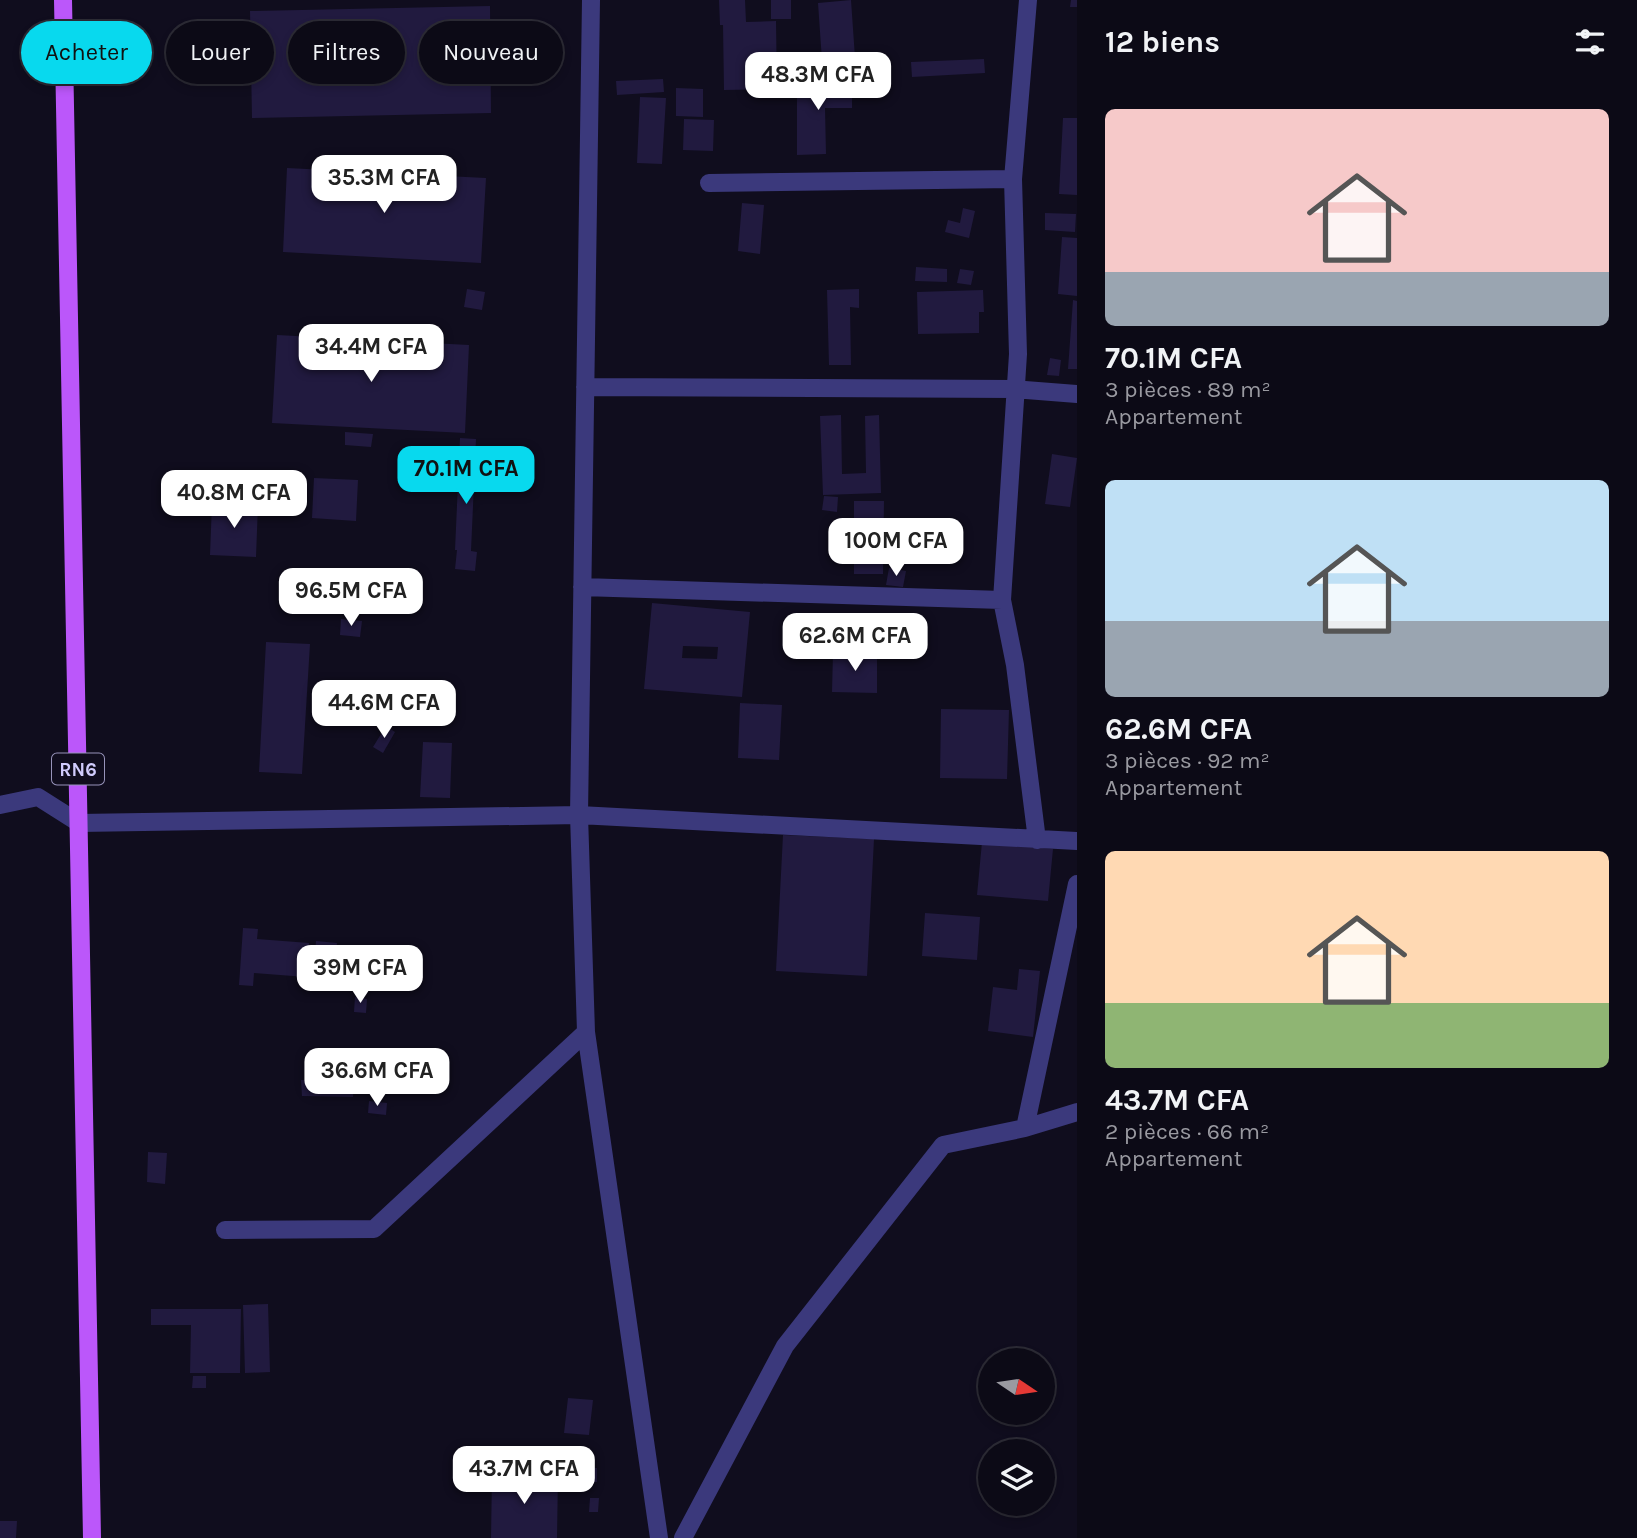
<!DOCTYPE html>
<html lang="fr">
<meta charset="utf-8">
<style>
body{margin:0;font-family:Karla,sans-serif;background:#1a1823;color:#f1f3f6;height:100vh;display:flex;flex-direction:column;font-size:26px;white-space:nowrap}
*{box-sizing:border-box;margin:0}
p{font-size:23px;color:#9a9aa1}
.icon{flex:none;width:38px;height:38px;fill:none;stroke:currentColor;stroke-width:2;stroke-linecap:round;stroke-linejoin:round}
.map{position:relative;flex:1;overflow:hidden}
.details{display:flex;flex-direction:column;background:#0c0a16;width:560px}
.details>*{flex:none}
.banner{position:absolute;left:21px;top:21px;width:665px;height:63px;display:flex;gap:14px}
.needle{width:46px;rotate:103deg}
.fabs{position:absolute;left:978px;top:1348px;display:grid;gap:14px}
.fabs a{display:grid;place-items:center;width:77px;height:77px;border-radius:50%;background:#0c0a16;box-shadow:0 4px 10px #0003,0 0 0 2px #2c2b35;font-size:35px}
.price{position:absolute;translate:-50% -60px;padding:0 16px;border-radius:14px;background:#fff;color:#222;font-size:23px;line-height:46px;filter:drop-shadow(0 2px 4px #0008)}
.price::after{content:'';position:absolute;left:50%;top:42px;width:21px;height:16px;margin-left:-10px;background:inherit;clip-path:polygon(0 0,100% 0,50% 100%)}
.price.active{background:#08d9ee;color:#111}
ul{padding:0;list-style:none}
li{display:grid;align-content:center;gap:14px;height:371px;padding:0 28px}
li span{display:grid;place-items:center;height:217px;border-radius:10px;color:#555}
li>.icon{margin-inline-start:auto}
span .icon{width:126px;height:126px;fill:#fffc;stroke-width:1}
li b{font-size:30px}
h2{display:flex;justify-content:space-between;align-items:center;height:84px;padding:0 28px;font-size:30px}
.chip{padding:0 24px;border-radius:32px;background:#0c0a16;box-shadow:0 4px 10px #0003,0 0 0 2px #2c2b35;font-size:24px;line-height:63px}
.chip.active{background:#08d9ee;color:#111}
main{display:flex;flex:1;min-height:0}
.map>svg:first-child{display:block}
.building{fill:#211a3f;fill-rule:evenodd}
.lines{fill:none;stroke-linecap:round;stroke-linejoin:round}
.minor{stroke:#3b397c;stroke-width:18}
.major{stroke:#bb57fa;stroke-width:18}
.labels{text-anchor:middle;stroke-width:5;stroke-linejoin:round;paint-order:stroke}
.shield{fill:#100d1e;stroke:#9793ba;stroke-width:2}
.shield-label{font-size:19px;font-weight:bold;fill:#d1ccfd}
</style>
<main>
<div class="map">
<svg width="1077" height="1538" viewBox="0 0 1077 1538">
<rect width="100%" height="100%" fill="#100d1e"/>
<path class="building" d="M719,0H745L746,22L776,21L777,89L724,90L723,25H720Z
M771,0H791V19H771Z
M851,0L856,72L823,75L818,3Z
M1071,0H1077V7H1070Z
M490,6L491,113L252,118L250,11Z
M984,59L985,73L912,77L911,62Z
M663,79L664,92L617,95L616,81Z
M852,81V108H825L826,154L797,155V82Z
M676,88L703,89V117L676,116Z
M640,97L666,98L662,164L637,163Z
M1063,118H1077V195L1059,194Z
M684,119L714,120L713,151L683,150Z
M287,168L486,178L481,263L283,252Z
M742,203L764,205L760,254L738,251Z
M963,208L975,211L969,238L945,232L948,220L960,223Z
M1045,213L1076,214L1075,232L1045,230Z
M1062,237L1077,238V296L1058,294Z
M916,267L947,269V282L915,281Z
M960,269L974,271L971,285L957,283Z
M467,289L485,292L482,310L464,307Z
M859,289V308L850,307L851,365H829L827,290Z
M983,290L984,312H979V333L918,334L917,292Z
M1073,300L1077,301V369H1068Z
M277,335L469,345L465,433L272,423Z
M1050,358L1061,360L1059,376L1047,375Z
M841,415L842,474L866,473L865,416L879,415L881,493L823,495L820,416Z
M345,432L373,434L371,447L345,445Z
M460,438L476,439L471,551L477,552L475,571L455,569L457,550H455Z
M1052,454L1077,458L1070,507L1045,504Z
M314,478L358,480L356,521L312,518Z
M824,496L838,497L837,512L822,510Z
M854,501H884L883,574H854Z
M212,503L258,505L256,557L210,555Z
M888,523L925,524L924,561H887Z
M889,568L906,571L903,587L886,585Z
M652,603L750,612L742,697L644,689ZM683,646L718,647L717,659L682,658Z
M341,619L362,621L360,637L340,635Z
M266,642L310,644L302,774L259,772Z
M833,652L877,653V693L832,692Z
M740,703L782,705L779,760L738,758Z
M941,709L1009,710L1007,779L940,778Z
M386,726L395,732L383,753L373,747Z
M423,742L452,743L450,798L420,797Z
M783,835L874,839L867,976L776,971Z
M982,842L1053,849L1048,901L977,895Z
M925,913L980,917L977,960L922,956Z
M243,928L258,929L257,939L309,943L306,977L254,973L253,986L239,985Z
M316,941L337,943L334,977L313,976Z
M1019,969L1040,971L1033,1037L988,1031L993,987L1017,990Z
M355,997L367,999L366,1013L354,1012Z
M301,1080L354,1081L353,1097L302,1096Z
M369,1101L387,1103L386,1115L368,1113Z
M148,1152L167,1153L165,1184L147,1182Z
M268,1304L270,1372L245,1373L243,1305Z
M151,1309H241L240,1373H190L191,1325H151Z
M193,1376H206V1388H192Z
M568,1398L593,1400L589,1435L564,1433Z
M587,1468H597V1482H586Z
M492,1474L558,1475L557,1538H491Z
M590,1498H599L598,1512H589Z
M0,1521H17L16,1538H0Z"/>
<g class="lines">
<path class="minor" d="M1028,0L1013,179L1018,354L1002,600L1015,665L1037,840
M709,183L1013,179
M585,387L1014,389L1077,394
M582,587L1002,600
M0,805L38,797L79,823L579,815L1077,841
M586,1032L659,1538
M1025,1128L1077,884
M225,1230L374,1229L586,1032L579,815L591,0
M683,1538L785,1346L943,1145L1025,1128L1077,1112"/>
<path class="major" d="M63,0L92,1538"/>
</g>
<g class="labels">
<rect class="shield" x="52" y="753.5" width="52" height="31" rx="5"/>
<g class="shield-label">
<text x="78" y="776">RN6</text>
</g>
</g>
</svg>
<div class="fabs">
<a><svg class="needle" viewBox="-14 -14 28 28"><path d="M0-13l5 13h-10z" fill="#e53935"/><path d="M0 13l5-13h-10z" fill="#9a9aa1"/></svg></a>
<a><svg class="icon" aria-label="layers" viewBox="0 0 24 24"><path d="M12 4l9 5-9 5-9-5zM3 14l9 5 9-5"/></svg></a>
</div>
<b class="price" style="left:818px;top:112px">48.3M CFA</b>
<b class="price" style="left:384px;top:215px">35.3M CFA</b>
<b class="price" style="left:371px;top:384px">34.4M CFA</b>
<b class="price active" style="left:466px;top:506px">70.1M CFA</b>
<b class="price" style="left:234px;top:530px">40.8M CFA</b>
<b class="price" style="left:896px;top:578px">100M CFA</b>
<b class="price" style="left:351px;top:628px">96.5M CFA</b>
<b class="price" style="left:855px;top:673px">62.6M CFA</b>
<b class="price" style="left:384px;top:740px">44.6M CFA</b>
<b class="price" style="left:360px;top:1005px">39M CFA</b>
<b class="price" style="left:377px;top:1108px">36.6M CFA</b>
<b class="price" style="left:524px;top:1506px">43.7M CFA</b>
<div class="banner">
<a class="chip active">Acheter</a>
<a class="chip">Louer</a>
<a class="chip">Filtres</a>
<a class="chip">Nouveau</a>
</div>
</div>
<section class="details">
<h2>12 biens<svg class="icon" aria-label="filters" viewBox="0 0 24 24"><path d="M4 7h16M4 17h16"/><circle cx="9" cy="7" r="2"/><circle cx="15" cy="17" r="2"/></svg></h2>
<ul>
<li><span style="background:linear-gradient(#f6c9c9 75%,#9aa5b1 0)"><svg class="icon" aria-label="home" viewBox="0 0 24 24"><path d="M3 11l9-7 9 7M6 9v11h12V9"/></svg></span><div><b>70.1M CFA</b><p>3 pièces · 89 m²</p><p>Appartement</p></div></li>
<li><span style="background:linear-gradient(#bfe0f5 65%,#9aa5b1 0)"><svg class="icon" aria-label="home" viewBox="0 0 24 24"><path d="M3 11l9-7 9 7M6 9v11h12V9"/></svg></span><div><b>62.6M CFA</b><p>3 pièces · 92 m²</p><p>Appartement</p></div></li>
<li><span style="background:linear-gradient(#ffd9b3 70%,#8fb573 0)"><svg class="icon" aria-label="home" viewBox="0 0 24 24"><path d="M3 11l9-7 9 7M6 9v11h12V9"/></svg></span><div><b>43.7M CFA</b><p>2 pièces · 66 m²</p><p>Appartement</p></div></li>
</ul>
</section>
</main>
